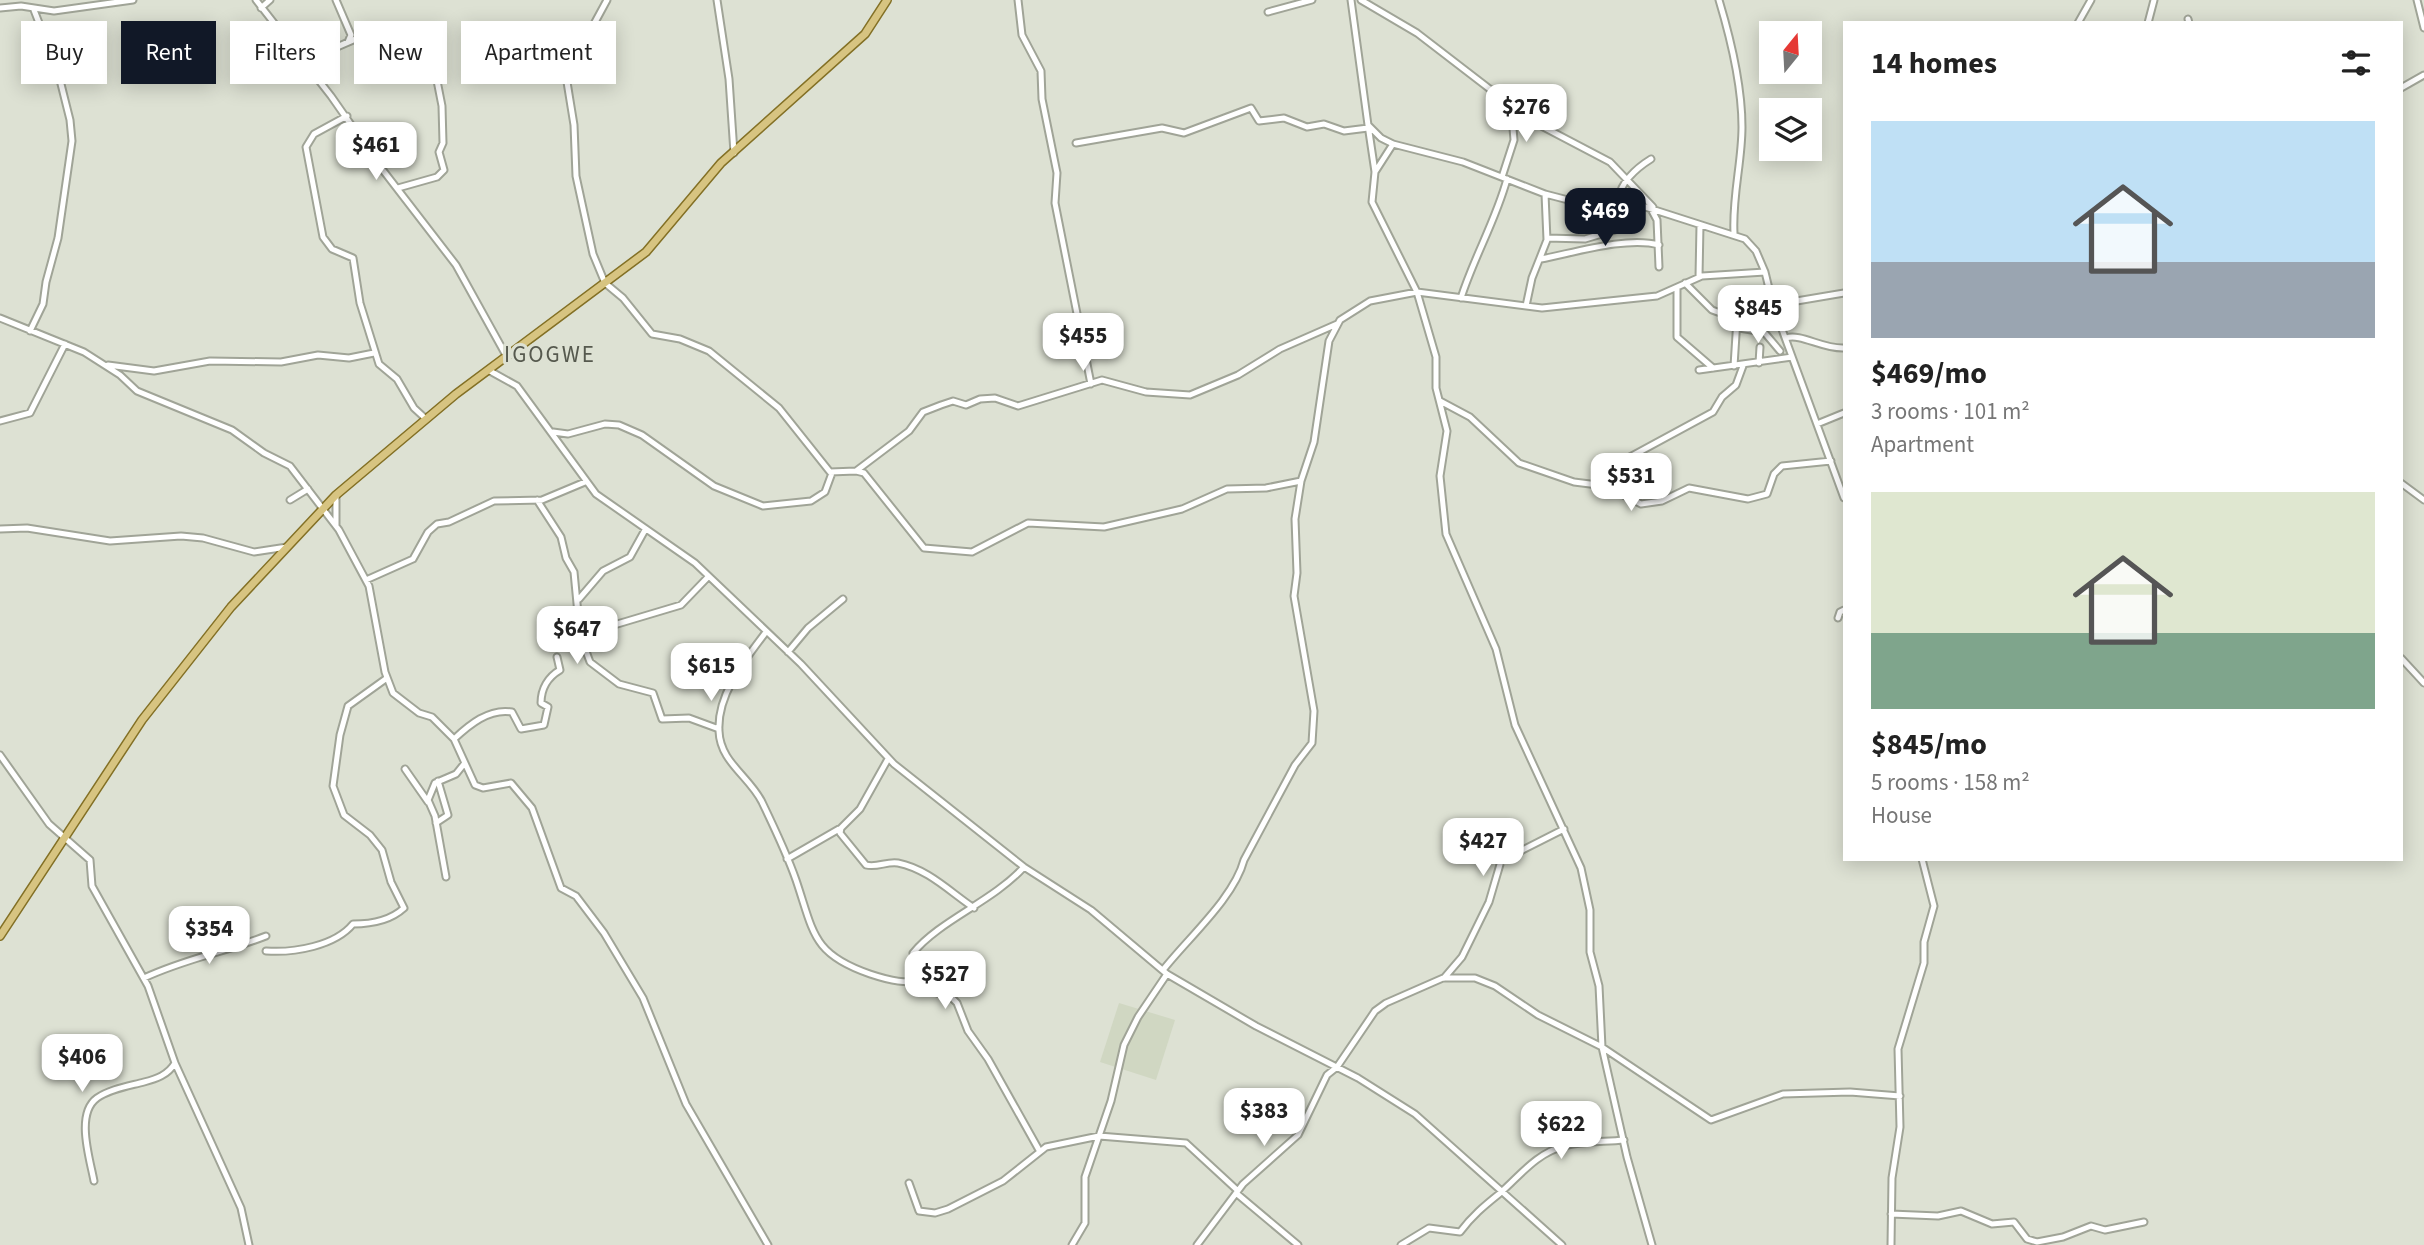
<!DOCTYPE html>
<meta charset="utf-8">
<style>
body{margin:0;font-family:"Source Sans 3",sans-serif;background:#f6f6f6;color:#222;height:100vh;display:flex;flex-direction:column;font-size:26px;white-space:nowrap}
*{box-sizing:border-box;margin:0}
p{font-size:23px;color:#767676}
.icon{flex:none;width:38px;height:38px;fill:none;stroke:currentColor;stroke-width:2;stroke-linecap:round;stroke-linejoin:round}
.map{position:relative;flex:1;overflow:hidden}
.panel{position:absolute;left:1843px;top:21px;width:560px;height:840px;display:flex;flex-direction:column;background:#fff;border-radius:0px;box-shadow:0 4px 18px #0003}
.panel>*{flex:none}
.hud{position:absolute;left:21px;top:21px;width:665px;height:63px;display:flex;gap:14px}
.needle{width:46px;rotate:18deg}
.controls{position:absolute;left:1759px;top:21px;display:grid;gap:14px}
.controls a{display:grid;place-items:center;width:63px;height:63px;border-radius:0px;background:#fff;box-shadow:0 4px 18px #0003;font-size:35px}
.price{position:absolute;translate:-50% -60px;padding:0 16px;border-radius:14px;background:#fff;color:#222;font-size:23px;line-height:46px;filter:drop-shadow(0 2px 4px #0008)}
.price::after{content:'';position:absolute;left:50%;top:42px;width:21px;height:16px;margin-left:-10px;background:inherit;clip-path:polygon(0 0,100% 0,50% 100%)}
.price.on{background:#111827;color:#fff}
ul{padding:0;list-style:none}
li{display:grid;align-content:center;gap:14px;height:371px;padding:0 28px}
li span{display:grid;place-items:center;height:217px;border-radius:0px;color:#555}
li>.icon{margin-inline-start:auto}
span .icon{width:126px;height:126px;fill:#fffc;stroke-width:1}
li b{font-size:30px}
h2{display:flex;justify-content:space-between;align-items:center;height:84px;padding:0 28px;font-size:30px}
.tag{padding:0 24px;border-radius:0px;background:#fff;box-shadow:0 4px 18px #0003;font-size:24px;line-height:63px}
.tag.on{background:#111827;color:#fff}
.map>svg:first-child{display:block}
.built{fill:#d0d7c2}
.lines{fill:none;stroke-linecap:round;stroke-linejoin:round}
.minor-casing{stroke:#a0a497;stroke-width:9}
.major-casing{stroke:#837025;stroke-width:10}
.minor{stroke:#fff;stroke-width:5}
.major{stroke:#d7c481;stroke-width:7}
.labels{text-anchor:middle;stroke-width:6;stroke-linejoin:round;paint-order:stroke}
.quarter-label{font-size:23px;letter-spacing:2px;fill:#56594e;stroke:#dde1d3}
</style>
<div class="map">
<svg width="2424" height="1245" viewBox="0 0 2424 1245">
<rect width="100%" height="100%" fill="#dde1d3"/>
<path class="built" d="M1119,1003L1175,1020L1156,1080L1100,1062Z"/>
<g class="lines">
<defs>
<path id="minor" d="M256,0L331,96L382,169L456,265L507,357
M336,0L351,35L348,42
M607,0L594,24L585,63L570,75L567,82L574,125L576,176L593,254L605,283L623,298L652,334L680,339L709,351L779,408L830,472L856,471L864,473L924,548L972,552L1028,523L1104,527L1182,509L1227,489L1266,488L1301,481
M717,0L729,79L734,153
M1018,0L1022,35L1041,71L1042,99L1057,173L1055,203L1091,384
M1351,0L1368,125L1381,138L1393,144L1463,162L1545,194L1572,201L1636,204L1745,239L1756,251L1765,272L1773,305L1844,498
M1361,0L1417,33L1530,120L1610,162L1653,207
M1719,0C1731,40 1742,84 1742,127C1742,162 1732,197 1734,233
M2417,0L2424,28
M0,8L21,6L54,11L133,0
M261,8L270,0
M1268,12L1312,0
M2188,19L2189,23
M2078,23L2091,0
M2148,23L2154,0
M297,56C344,56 359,21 409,37C417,39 424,41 430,45L442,106L443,143L439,152L444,170L437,177L398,188
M2401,88L2424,75
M347,116L314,134L306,147L323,237L332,249L353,258L360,303L379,364L397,379L414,408L426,419
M1368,125L1375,172L1372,202L1417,292L1436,357V388L1447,431L1440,476L1446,534L1496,649L1515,725L1581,868L1590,910V952L1599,986L1602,1047L1627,1157L1652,1245
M1076,143L1162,128L1184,133L1251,108L1259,121L1284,118L1307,127L1324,124L1344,131L1368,128
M1375,172L1393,144
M1502,177L1514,140L1511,105
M1620,202C1616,185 1638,167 1651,159
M1650,207L1657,220L1659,267
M1547,238L1585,239L1615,230L1627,203
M1541,259C1573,253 1627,236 1659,245
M1699,277L1700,225
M1685,283L1712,310L1737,319L1734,366
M1677,288V337L1713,368
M1461,298C1474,257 1496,220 1507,179
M1773,305L1844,293
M1526,306L1532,278L1547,240L1545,194
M0,318L84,352L120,375L137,391L232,430L264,453L290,466L339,530L369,586L385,672L393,693L419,713L432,717L454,739L475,785L483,788L511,783L532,808L561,888L576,896L604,933L643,998L686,1104L768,1245
M1739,328L1764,332L1780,351
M30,331L43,304L46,282L58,238L72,141L70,120L58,72L34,10
M1786,338C1801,333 1822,349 1844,348
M1759,363L1760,347
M108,365L154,371L210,361L281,362L318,355L349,358L374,353
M1699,370L1792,357
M490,371L517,386L596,494L695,563L801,664L894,764L1024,867L1091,910L1167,974L1256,1026L1358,1078L1415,1114L1562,1245
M1440,401L1470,417L1519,463L1574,482L1606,486L1641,504L1662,501L1689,488L1748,499L1767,494L1774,474L1782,466L1831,461
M0,421L30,413L65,344
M1817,424L1844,413
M553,432L568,434L605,424L619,425L642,435L714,486L763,506L811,501L825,492L832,473
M856,471L909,431L923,412L941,405L953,401L966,405L980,399L995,398L1018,406L1102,380L1146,392L1190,395L1238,375L1280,349L1337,324
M2401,483L2424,500
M1606,486L1617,464L1713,412L1722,397L1736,385L1743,366
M290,500L308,489
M537,500L561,537L566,558L574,572L580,635L590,662L619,684L653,693L662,719L689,718L719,729
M336,526V495
M0,529L27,528L110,541L181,536L203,538L254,552L287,547
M366,580L413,559L428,532L437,524L449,522L494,501L542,500L585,482
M579,599L603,571L630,557L645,530
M1838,618L1840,612L1844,610
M580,630L604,628L681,605L708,577
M766,632C745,660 717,694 719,731C720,762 749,776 762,802C774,827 787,854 796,880C814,933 812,954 870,974C891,981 905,984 927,980
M788,652L808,628L843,599
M2401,658L2424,683
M454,739C469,725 489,708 512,712L521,729L544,725L548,707L541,703C541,689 548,677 560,670L557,657
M0,755L49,824L90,860L92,886L148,986L175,1063L241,1208L249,1245
M888,759L860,809L841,828L840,833L866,865C877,868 887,861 898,863C928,869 950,892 974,908
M405,769L428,802
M436,823L448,815L438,781
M787,859L839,829
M1024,867C992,902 940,920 913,953L937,993L951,997L957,1003L968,1031L988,1059L1039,1150
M446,877L435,816L428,800L435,783L456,774L464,764
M266,951C294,953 335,946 353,924C371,924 391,920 404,908L391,882L382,850L370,835L344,815L333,786L340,735L348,706L387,678
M1163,970C1188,938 1234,898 1244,860L1295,765L1312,743L1314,711L1294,596L1297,573L1295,519L1301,481L1314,442L1329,341L1340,320L1370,301L1417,292L1542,308L1657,296L1702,276L1765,272
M144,978C184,959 225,952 266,936
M1444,978L1462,957L1489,902L1501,861L1564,829
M94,1181C90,1159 75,1114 97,1098C110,1089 129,1086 144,1082C156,1079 168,1075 175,1063
M909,1183L919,1211L935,1213L948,1209L1003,1181L1046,1147L1099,1136L1186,1143L1237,1190
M1236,1193L1298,1245
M1891,1214L1938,1216L1961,1211L1992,1224L2014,1222L2027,1239L2037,1242L2063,1237L2091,1226L2105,1230L2144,1222
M1072,1245L1085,1223V1177L1111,1101L1124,1045L1138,1017L1167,974
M1197,1245L1243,1184L1298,1135L1327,1075L1337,1067L1375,1011L1386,1003L1443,978H1475L1495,986L1538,1015L1602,1047L1711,1120L1783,1094L1850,1092L1900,1096
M1401,1245L1429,1228L1460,1232C1472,1216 1484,1206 1499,1194C1520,1176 1535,1154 1564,1146C1583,1141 1604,1142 1624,1140
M1891,1245L1892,1178L1900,1127L1898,1049L1924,963V942L1934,906L1922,859"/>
<path id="major" d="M0,936L142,720L231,607L336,495L456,394L646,252L721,163L865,34L887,0"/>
</defs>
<use href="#minor" class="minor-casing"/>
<use href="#major" class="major-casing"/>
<use href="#minor" class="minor"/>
<use href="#major" class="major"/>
</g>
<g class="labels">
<g class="quarter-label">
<text x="550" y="362">IGOGWE</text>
</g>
</g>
</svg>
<div class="controls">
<a><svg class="needle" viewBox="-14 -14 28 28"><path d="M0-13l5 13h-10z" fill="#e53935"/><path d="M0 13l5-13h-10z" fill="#767676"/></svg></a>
<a><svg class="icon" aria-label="layers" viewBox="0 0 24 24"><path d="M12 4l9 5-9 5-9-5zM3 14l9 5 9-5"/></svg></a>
</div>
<b class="price" style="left:1526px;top:144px">$276</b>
<b class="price" style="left:376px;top:182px">$461</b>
<b class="price on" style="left:1605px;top:248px">$469</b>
<b class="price" style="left:1758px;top:345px">$845</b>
<b class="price" style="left:1083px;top:373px">$455</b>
<b class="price" style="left:1631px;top:513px">$531</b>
<b class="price" style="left:577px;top:666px">$647</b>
<b class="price" style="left:711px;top:703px">$615</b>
<b class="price" style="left:1483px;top:878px">$427</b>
<b class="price" style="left:209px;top:966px">$354</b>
<b class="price" style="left:945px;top:1011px">$527</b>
<b class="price" style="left:82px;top:1094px">$406</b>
<b class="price" style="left:1264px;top:1148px">$383</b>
<b class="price" style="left:1561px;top:1161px">$622</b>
<div class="hud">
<a class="tag">Buy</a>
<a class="tag on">Rent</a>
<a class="tag">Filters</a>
<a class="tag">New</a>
<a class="tag">Apartment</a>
</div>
<section class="panel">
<h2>14 homes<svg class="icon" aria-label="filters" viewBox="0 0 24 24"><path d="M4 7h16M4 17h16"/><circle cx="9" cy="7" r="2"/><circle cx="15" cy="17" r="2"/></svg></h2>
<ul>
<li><span style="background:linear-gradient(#bfe0f5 65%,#9aa5b1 0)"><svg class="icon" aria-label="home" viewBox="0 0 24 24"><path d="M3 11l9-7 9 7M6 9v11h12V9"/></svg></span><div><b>$469/mo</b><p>3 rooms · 101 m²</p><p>Apartment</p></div></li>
<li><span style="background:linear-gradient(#dfe7d0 65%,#7fa58c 0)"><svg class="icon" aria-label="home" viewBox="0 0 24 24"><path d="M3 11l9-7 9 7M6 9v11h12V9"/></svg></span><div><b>$845/mo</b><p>5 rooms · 158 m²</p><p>House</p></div></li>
</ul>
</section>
</div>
